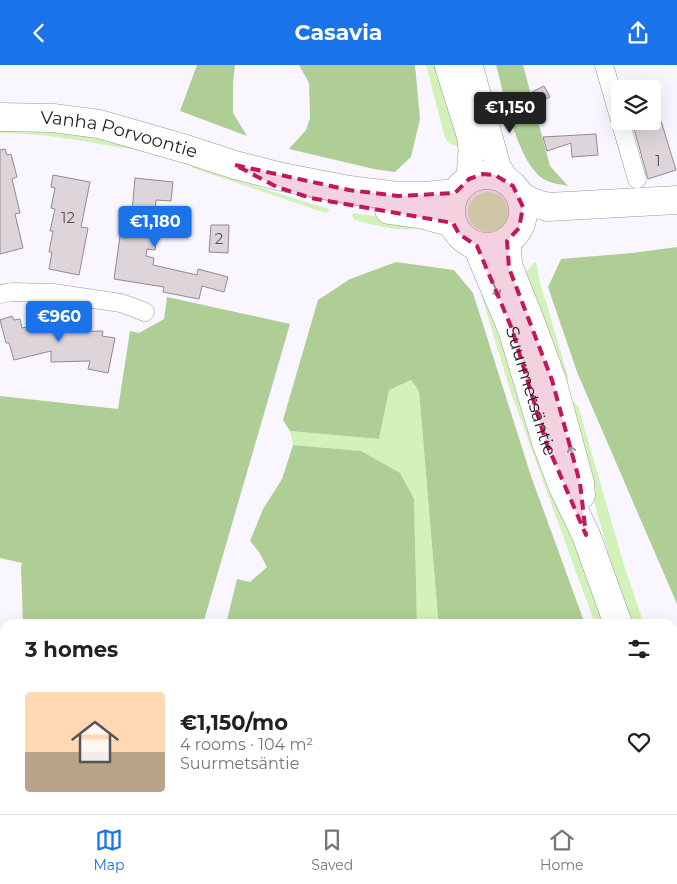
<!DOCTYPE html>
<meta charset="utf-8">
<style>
body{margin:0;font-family:Montserrat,sans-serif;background:#f2f2f2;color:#222;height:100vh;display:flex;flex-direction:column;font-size:19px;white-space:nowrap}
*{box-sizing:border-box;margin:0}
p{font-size:16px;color:#767676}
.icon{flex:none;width:28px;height:28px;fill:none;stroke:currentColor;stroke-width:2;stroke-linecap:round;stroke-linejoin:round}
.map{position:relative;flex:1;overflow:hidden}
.drawer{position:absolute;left:0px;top:554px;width:678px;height:196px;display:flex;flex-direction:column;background:#fff;border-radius:15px 15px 0 0;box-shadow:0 5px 20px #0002}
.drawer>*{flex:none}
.buttons{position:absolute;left:611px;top:15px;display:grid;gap:10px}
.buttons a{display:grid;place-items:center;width:50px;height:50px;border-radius:5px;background:#fff;box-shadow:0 5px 20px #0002;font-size:25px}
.price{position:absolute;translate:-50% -42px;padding:0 11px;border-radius:5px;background:#1a73e8;color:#fff;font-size:16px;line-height:32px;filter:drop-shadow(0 1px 2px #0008)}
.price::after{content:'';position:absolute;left:50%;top:30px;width:15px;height:11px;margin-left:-8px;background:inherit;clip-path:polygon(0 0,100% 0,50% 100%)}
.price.on{background:#222;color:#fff}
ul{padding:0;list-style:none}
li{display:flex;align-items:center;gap:15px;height:125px;padding:0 25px}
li+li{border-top:1px solid #e0e0e0}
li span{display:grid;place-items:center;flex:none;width:140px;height:100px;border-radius:5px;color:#555}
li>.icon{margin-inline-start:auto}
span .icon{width:60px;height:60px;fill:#fffc;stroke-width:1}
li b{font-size:21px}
h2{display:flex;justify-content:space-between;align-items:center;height:60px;padding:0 25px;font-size:21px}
header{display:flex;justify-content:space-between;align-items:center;height:65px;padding:0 25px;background:#1a73e8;color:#fff;font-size:22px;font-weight:700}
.dock{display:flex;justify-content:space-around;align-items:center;height:70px;border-top:1px solid #e0e0e0;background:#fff;font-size:14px;color:#767676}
.dock a{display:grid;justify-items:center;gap:2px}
.dock .on{color:#1a73e8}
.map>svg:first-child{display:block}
.green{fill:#d2f2b9}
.forest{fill:#afce95}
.building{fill:#ded5db;stroke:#938a8f}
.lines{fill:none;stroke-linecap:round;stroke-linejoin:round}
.minor-casing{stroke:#99969e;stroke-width:19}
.secondary-casing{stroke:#99969e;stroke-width:26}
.primary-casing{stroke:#99969e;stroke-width:29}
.minor{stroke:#fff;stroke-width:18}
.secondary{stroke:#fff;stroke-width:25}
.primary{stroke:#fff;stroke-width:28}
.oneway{stroke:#9d9d9e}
.marked{fill:#c2185b;fill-opacity:0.2;stroke:#c2185b;stroke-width:4;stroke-dasharray:10 6;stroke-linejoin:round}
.labels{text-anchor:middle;stroke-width:4.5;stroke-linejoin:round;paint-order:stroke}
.number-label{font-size:15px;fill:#545155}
.street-label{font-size:18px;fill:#262528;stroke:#f9f6ff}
</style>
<header><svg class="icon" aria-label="back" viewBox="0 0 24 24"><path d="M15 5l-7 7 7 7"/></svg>Casavia<svg class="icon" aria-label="share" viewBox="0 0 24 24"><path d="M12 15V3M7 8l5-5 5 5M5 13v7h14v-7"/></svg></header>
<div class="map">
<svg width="677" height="749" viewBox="0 0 677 749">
<rect width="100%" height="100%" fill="#f9f6ff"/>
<path class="green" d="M426,0H441L463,81C454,81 450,81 445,73Z
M0,63H39L97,71L174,94C160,91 146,87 132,84C127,83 121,83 116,82C78,75 40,68 0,68Z
M191,98C236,113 281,131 327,143L330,146L328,147L325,148L193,103L190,99Z
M468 147a20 20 0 1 1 40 0a20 20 0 1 1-40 0Z
M353,148L395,154L418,162C406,169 369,159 355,155L352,151Z
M535,197L537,199L540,219L548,243L568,312L567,317L524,209Z
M483,222L608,559H595L511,328L481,229Z
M411,315L419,326L438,552L439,559H417L414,434L361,386L293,380L290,366L379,374L389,325Z
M574,337L578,341L625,503L644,559H631L617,521L568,341Z
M466,745H535L536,749H468Z"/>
<path class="forest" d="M197,0H235L233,18V48L247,71L180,46Z
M299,0H415L420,54L411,92L395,107L374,104L289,84L306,65L310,53L309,18Z
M496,0H523L550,101L568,121C560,119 548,118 542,113C517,95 504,30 496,0Z
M677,182V539L577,307L548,222L561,194L632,188Z
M396,197L454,205L473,228L531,411L585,559H439L438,552L419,326L411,315L389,325L379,374L290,366L283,355L318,235L350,214Z
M167,232L290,259L203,559H23L21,503L22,498L0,493V331L118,344L130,266L139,268L164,254Z
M293,380L361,386L400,408L414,434L417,559H226L237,514L250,517L267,502L259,487L250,476L263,444L282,414Z
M169,745H323V749H174L168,747Z
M344,745H466L468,749H364Z
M535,745H655L656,749H536Z"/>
<path class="building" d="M544,21L550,32L538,38L532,27Z
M632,56H661L676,105L648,114Z
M596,69L598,90L572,92L571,78L547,86L543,72Z
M5,84L7,90L11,89L17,112L12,114L20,148L15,149L23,183L0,189V85Z
M53,110L90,117L81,162L88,163L79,210L49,204L52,187H49L53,166H50L55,144L51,143L55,123L51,122Z
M135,113L173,117L171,136L156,135L154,162L158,163L155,185L147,184L146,191L154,193L153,200L197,210L198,204L228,212L224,227L202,221L199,234L163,227L164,222L114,214L122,157L131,159Z
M211,160H229L228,188L209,187Z
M59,250V258H66L67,267L103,266L102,271L115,273L108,308L88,304L90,296L51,297V286L14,295L9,278H6L0,255L12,251L14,255L20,254L22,263L46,258V251Z"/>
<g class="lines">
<defs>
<path id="minor" d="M604,0L637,114
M0,229L12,227L53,228L121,238L145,247
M0,651L5,658
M63,745L65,749"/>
<path id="secondary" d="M447,0L470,73L471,86L469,114
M470,0L498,101L506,114"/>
<g id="primary">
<path id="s1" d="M0,52L53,53L99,59L186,84L235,100L282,112L349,125L398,131H426L455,128"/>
<circle cx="487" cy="146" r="36"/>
<path d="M520,130L531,137L548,142L677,135"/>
<path d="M389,145L424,150L453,158"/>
<path d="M507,176V190L509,203L531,258L552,315L580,418L581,430"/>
<path id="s2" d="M477,181L512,264L546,377L563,422L586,470L618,559"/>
<path d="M672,709L677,721"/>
</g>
</defs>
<use href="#minor" class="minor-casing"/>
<use href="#secondary" class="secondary-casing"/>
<use href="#primary" class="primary-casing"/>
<use href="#minor" class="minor"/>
<use href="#secondary" class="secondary"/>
<use href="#primary" class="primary"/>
</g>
<defs><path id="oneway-shaft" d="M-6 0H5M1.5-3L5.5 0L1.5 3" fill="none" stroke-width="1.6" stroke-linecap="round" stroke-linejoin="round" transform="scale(1.25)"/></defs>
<g class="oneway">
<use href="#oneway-shaft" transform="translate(496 225) rotate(68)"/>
<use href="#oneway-shaft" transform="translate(572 388) rotate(-104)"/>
</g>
<path class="marked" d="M235,100L349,125L398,131L455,128L469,114L483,109L495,110L513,121L523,142L519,163L507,176L509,203L552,315L580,418L586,470L546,377L512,264L477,181L459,169L453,158L311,133L277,122Z"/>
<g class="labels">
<g class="number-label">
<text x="658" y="101">1</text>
<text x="68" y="158">12</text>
<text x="219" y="179">2</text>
</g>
<g class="street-label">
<text dy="6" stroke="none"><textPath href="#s1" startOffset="121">Vanha Porvoontie</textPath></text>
<text dy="6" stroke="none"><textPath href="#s2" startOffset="155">Suurmetsäntie</textPath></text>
</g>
</g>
</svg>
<div class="buttons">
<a><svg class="icon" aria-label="layers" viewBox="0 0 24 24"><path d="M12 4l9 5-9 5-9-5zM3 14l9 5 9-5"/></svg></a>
</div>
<b class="price on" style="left:510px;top:69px">€1,150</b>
<b class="price" style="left:155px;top:183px">€1,180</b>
<b class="price" style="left:59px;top:278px">€960</b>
<section class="drawer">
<h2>3 homes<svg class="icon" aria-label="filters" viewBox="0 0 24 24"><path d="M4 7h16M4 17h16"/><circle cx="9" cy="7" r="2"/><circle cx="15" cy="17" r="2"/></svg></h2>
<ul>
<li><span style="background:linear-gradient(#ffd9b3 60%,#b9a48a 0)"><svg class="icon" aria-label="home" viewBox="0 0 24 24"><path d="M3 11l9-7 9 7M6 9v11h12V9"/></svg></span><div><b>€1,150/mo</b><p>4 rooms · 104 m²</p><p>Suurmetsäntie</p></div><svg class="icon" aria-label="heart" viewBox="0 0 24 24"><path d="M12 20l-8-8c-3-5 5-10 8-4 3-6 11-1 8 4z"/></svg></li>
</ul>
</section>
</div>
<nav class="dock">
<a class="on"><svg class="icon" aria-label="map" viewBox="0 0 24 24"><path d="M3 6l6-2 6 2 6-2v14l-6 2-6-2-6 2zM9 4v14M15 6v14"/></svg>Map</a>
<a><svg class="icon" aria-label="saved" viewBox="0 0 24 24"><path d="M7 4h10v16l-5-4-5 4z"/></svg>Saved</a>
<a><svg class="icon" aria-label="home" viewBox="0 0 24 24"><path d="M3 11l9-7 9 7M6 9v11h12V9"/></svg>Home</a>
</nav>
